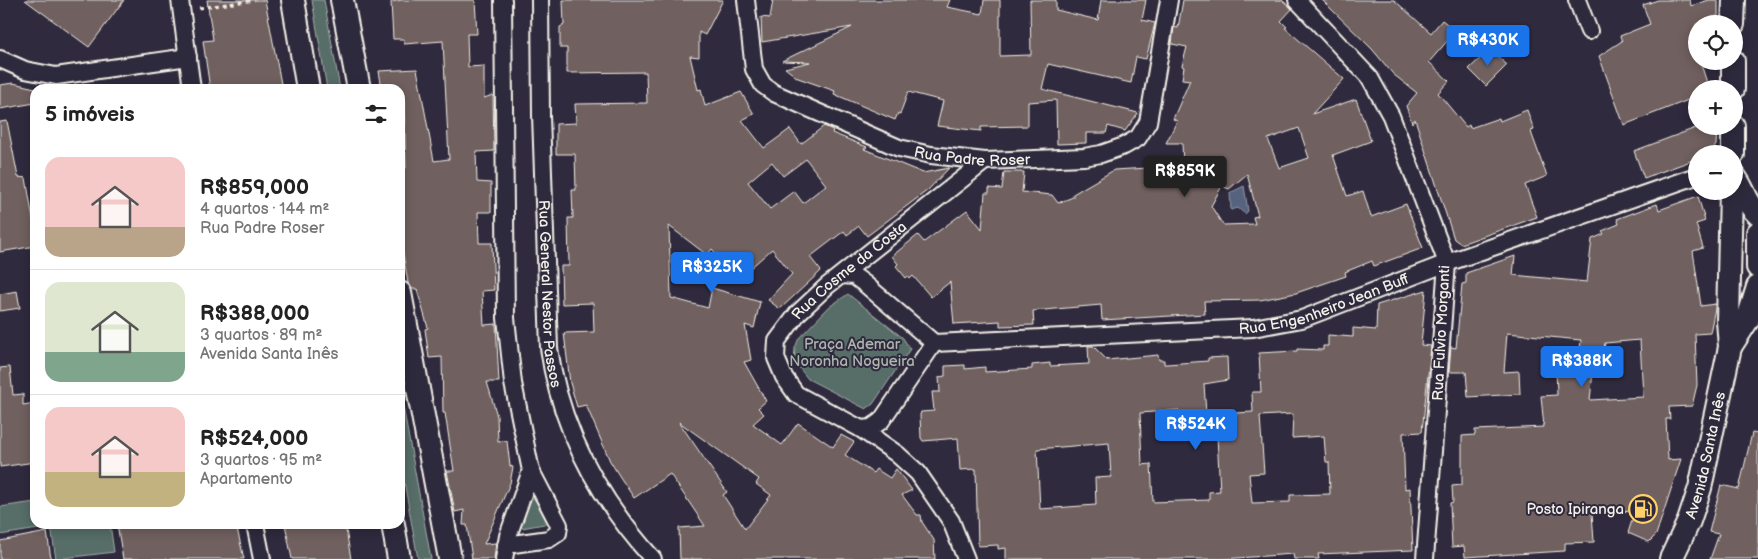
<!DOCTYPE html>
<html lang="pt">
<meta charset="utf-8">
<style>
body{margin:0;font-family:"Balsamiq Sans",sans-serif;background:#f2f2f2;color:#222;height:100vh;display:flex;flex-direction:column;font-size:19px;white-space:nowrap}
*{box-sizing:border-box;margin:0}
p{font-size:16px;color:#767676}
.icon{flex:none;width:28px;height:28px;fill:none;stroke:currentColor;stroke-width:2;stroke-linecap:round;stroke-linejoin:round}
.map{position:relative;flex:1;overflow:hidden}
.details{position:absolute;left:30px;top:84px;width:375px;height:445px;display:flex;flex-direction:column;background:#fff;border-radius:15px;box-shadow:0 2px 12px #0003}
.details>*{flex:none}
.buttons{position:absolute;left:1688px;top:15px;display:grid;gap:10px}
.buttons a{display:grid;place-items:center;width:55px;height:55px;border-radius:50%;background:#fff;box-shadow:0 2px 12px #0003;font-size:25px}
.price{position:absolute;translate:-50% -42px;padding:0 11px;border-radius:5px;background:#1a73e8;color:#fff;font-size:16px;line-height:32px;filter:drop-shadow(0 1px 2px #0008)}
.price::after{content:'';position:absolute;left:50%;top:30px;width:15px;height:11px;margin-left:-8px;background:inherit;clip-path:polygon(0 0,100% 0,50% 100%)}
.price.current{background:#222;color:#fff}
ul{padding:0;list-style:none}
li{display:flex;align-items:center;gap:15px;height:125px;padding:0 15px}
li+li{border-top:1px solid #e0e0e0}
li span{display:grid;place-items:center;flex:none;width:140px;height:100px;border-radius:15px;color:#555}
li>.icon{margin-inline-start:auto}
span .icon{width:60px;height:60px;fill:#fffc;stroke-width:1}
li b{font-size:21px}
h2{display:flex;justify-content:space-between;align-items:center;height:60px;padding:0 15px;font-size:21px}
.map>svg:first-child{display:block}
.green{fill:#576d68;stroke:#a6afa8}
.water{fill:#56637f;stroke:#959ca9}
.building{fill:#70605e;stroke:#f4f1e8;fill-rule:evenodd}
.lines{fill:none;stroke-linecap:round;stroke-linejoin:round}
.street-casing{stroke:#f4f1e8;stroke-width:20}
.secondary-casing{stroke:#f4f1e8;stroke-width:26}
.path{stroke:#f4f1e8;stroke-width:3;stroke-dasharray:4 4;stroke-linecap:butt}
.street{stroke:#2f2a3d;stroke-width:16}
.secondary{stroke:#2f2a3d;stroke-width:22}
.labels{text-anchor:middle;stroke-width:4;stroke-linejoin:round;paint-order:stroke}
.street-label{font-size:15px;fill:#f4f1e8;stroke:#2f2a3d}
.park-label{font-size:15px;fill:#adb6ae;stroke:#2f2a3d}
.poi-label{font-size:15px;fill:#f4f1e8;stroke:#2f2a3d;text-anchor:end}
</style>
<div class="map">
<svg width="1758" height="559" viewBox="0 0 1758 559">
<rect width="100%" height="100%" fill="#2f2a3d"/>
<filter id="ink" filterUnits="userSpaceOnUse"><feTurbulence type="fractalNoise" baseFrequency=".02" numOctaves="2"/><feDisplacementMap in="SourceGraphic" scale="10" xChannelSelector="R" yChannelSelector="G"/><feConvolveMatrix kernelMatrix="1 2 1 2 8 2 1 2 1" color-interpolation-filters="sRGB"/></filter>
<g filter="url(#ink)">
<path class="green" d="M312,0H324L340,89H327Z
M848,294L903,338L910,349L873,404L866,409L808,379L794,361L795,348L799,338L829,307Z
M400,390L431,559H418L400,459Z
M531,496L549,515V520L544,524L522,528L518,520Z
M35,502V524H110L114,552L56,559L51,527L0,535V507Z"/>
<path class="water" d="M1244,186L1248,211L1245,214L1238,208L1231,210L1230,193Z"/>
<path class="building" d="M25,0H124L89,47Z
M207,0H265L282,89H210L203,41L213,40Z
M402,0H475L477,34H467L468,67L484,66V98L493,95L494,151L476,152L477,182L491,183V212H478L479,243H492L494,290L482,291L484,325L496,324L499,382H487L497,416L498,442L507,441L510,466L513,467L510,483L484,544L496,543L494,559H472L467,525H463L464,510L455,512L447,471H454L445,413H443L442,357L429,358L425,329L428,328L417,289H412L408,283L400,236V167L406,168L404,101H400V89H382L379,71L417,69L434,161L449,159L443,41L404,44V39H393L391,2Z
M563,0H723L705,35L699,32V57L690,56L698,90L701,89L705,106L741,92L754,114L742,120L764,148L790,129L801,144L824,126L833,130L832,133L867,147L864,149L923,173L949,168L928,190L867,236L859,226L847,235L844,231L810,257L821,271L780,309L768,300L792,274L772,249L739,278L712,249L707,255L669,226L671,298L708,308L712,288L760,302L754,328L745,325L751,360L744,362L766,401L758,408L764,414L753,424L782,445L798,423L833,447L841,435L854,442L845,455L873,473L876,469L890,478L896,469L912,490L902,495L917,515H921L922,522L934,540L935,559H680L679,528L705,526L670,474L634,498L620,477L610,461L586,405L577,407L570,383L564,333L594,332L593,303L562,304L561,266H569L568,218H573L572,190H576L575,154H556V124L576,123L575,104L647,103L646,72L567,73V48H560V27L564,25ZM806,159L826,185L803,203L794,191L770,209L748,182L772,162L783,176ZM679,422L759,479L756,484L771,495L745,529L723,495L727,492Z
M773,0H950L947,7L982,14L984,0H1000V56L1031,55L1030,0H1056V10L1098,20L1101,0H1146L1142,20L1155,23L1146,59L1136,57L1131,83L1048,64L1042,89L1138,113L1125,131L1108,126L1106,133H1086V143L1057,144L1056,100L1028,102V126L981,127V131L937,126L943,101L908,92L900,114L898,113L895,120L834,94L835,91L798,78L785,68L810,62L782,61L852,27L762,42L761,17L770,18Z
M1183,0H1282L1292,9L1281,21L1287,27L1285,28L1344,79L1312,114L1356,99L1371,141L1333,155L1347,196L1363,191L1371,217L1406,204L1423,248L1374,266L1372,261L1345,272L1346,276L1296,293L1260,300L1204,301L1205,314L1102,320L1101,305L1033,311L1034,325L1000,326V321L954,324L950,282L931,297L913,276L910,279L908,276L906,278L896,266L898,264L892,256L918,235L924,242L967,210L982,229L985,193H989V188L1002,189L1004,172H1024L1022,192L1052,195L1058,203L1073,197V194L1114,170L1183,166L1182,143H1166L1177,121L1173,119L1190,80L1182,79L1184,67L1182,66L1187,47L1172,44L1174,27L1178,28ZM1299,128L1309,158L1279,168L1268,139ZM1247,174L1258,216L1253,217L1255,224L1223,225L1211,206L1222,186L1229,189Z
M1322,0H1394L1431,33L1442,20L1456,31L1429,62L1449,81L1438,93L1466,127L1469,125L1470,128L1499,118L1500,121L1527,110L1534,130L1531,131L1532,135L1547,176L1525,185L1537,217L1461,244L1454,239L1415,119L1412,123L1406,106L1417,93L1393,74L1372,49Z
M1658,0H1690L1691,6L1709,0H1718V16L1708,18L1710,24H1696V61H1700L1709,89H1696V97L1624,125L1599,56L1622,41L1620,36L1650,24L1643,5Z
M1490,49L1507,65L1486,86L1469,69Z
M13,83L35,88V103L0,109V85Z
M7,121L18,177L26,178L33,219H35V246L0,252V122Z
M1701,126H1717L1716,145L1710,154H1696V159L1644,178L1634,151Z
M1698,196L1705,221L1696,224L1703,248L1693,251L1701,306L1715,304V308L1710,333L1695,334L1697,385L1692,406L1669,407L1670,419H1666L1668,460L1681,459L1656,535L1649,542L1628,533L1635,511L1592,513L1594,542L1565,543V551L1465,557L1464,546L1452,547L1450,503L1453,502L1452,486L1462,485V436L1475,435V430L1544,427L1541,396L1557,395L1556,368L1578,367L1581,340L1507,333L1504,372L1519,371L1520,394L1468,397L1466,372H1449L1451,347L1456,348L1462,284L1466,283V273L1515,256L1513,275L1587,282L1592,239L1604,234L1602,231L1619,224L1617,219L1657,204L1659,210ZM1640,340L1643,397L1590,400L1595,353H1603L1605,343Z
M1426,290L1421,345L1431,346L1422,432L1403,433L1405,489L1410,488L1413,550L1318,554L1319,559H1294L1293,554L1223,559H1006V548L998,549V545L978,546L976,469L960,470L958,438L923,441L921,438L920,415L921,412L934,411L932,392H940L939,377L945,376V366L965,365V369L985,367V372L1032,369V365L1050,363V366L1089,364L1088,346H1093L1107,360L1158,355L1159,360H1164V364H1167L1208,361V358L1227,357L1228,380L1204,384L1206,414L1179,416V410L1140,413L1142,465L1151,464L1153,502L1209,500V492L1220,491L1216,418L1236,416V413L1253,412L1252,392H1261L1259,353L1297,351V349L1323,350V346H1328V335L1353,337V328L1376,330L1377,305ZM1293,414L1292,438L1324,436L1326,462H1329L1330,494L1290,495V502L1252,503L1249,474L1264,473L1260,416ZM1109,443L1111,477L1095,478L1096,505L1040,509L1037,449Z
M17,291L20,308L0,311V294Z
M10,367L13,395L23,394V405L35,403V462L0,467V368Z
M1752,433L1758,434V559H1710L1719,534L1709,532L1721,485L1739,489Z
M117,524H236L244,559H123Z
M285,524H345L351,559H292Z
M47,532L51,559H0V541Z"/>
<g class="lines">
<defs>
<g id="street">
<path d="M180,0L192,89"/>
<path d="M503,0L506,318L513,383L531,471L559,525L558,533L549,539L506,545"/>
<path id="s1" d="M540,0L541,115L549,348C560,428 599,499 653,559"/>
<path id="s2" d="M746,0L754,69L763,85L774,93L899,148L931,155L985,161L1084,157L1101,154L1124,146L1138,138L1148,122L1169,0"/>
<path d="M1297,0L1370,78L1391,116L1447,263L1425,559"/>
<path d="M1577,0L1589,31"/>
<path d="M0,59L25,70L56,76L188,57"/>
<path d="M842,275L854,276L865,284L934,343"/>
<path id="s3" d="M934,343L1253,328L1302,319L1447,263L1696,176"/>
<path d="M861,429L871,428L881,421L934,343"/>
<path d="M255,524L262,559"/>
<path d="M504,559L508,536L531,471"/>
<path id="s4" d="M966,559L951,521L918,473L897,454L861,429L796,394L784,377L776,358L777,341L798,313L827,286L985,161"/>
</g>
<g id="secondary">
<path d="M293,0L308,89"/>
<path d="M342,0L359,89"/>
<path d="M1733,24L1734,0"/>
<path d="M1733,61V89"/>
<path d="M1733,126V154"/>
<path d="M1734,176C1744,188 1746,204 1758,214"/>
<path d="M1758,233V267"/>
<path d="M400,293L450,559"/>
<path d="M1730,347L1748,319L1758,287"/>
<path d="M393,524L399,559"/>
<path id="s5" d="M1671,559L1689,521L1700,488L1730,347L1728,321L1731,191"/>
</g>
</defs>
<use href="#street" class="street-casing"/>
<use href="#secondary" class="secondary-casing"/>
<path class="path" d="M199,8L255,0"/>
<use href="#street" class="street"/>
<use href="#secondary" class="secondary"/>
</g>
</g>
<defs>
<symbol id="fuel-ring" viewBox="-11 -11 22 22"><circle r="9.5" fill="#2f2a3d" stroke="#ffd166" stroke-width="1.5"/><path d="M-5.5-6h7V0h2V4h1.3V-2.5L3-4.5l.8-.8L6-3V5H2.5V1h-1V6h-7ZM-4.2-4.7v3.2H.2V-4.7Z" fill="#ffd166"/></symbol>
</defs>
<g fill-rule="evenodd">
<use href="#fuel-ring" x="1627" y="493" width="32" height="32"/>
</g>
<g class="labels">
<g class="street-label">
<text dy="5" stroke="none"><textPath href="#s2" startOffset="312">Rua Padre Roser</textPath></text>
<text dy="5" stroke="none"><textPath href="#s4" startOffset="405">Rua Cosme da Costa</textPath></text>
<text dy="5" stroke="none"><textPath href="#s1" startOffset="294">Rua General Nestor Passos</textPath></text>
<text dy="5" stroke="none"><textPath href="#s3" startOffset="394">Rua Engenheiro Jean Buff</textPath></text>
<text transform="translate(1441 333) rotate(-87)" y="5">Rua Fulvio Morganti</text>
<text dy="5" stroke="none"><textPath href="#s5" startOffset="110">Avenida Santa Inês</textPath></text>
</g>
<g class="park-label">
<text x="852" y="349">Praça Ademar<tspan x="852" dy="17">Noronha Nogueira</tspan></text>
</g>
<g class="poi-label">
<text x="1624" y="514">Posto Ipiranga</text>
</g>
</g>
</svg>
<div class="buttons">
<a><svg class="icon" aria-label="locate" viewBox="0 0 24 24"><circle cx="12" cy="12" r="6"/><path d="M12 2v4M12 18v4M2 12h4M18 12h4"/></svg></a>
<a>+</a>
<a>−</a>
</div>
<b class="price" style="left:1488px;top:67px">R$430K</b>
<b class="price current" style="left:1185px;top:198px">R$859K</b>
<b class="price" style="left:712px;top:294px">R$325K</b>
<b class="price" style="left:1582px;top:388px">R$388K</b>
<b class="price" style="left:1196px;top:451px">R$524K</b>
<section class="details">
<h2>5 imóveis<svg class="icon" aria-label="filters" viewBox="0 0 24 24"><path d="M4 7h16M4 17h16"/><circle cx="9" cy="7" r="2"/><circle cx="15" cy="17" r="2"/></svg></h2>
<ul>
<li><span style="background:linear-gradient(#f6c9c9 70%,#b9a48a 0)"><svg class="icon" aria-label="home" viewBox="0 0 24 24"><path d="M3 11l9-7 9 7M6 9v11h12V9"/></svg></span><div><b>R$859,000</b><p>4 quartos · 144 m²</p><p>Rua Padre Roser</p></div></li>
<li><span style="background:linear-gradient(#dfe7d0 70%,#7fa58c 0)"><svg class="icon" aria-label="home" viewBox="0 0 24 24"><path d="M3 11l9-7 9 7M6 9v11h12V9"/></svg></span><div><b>R$388,000</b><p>3 quartos · 89 m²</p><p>Avenida Santa Inês</p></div></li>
<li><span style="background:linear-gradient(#f6c9c9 65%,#c2b280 0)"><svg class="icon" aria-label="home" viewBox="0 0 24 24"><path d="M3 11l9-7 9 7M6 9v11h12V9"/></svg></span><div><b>R$524,000</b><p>3 quartos · 95 m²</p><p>Apartamento</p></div></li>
</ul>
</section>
</div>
